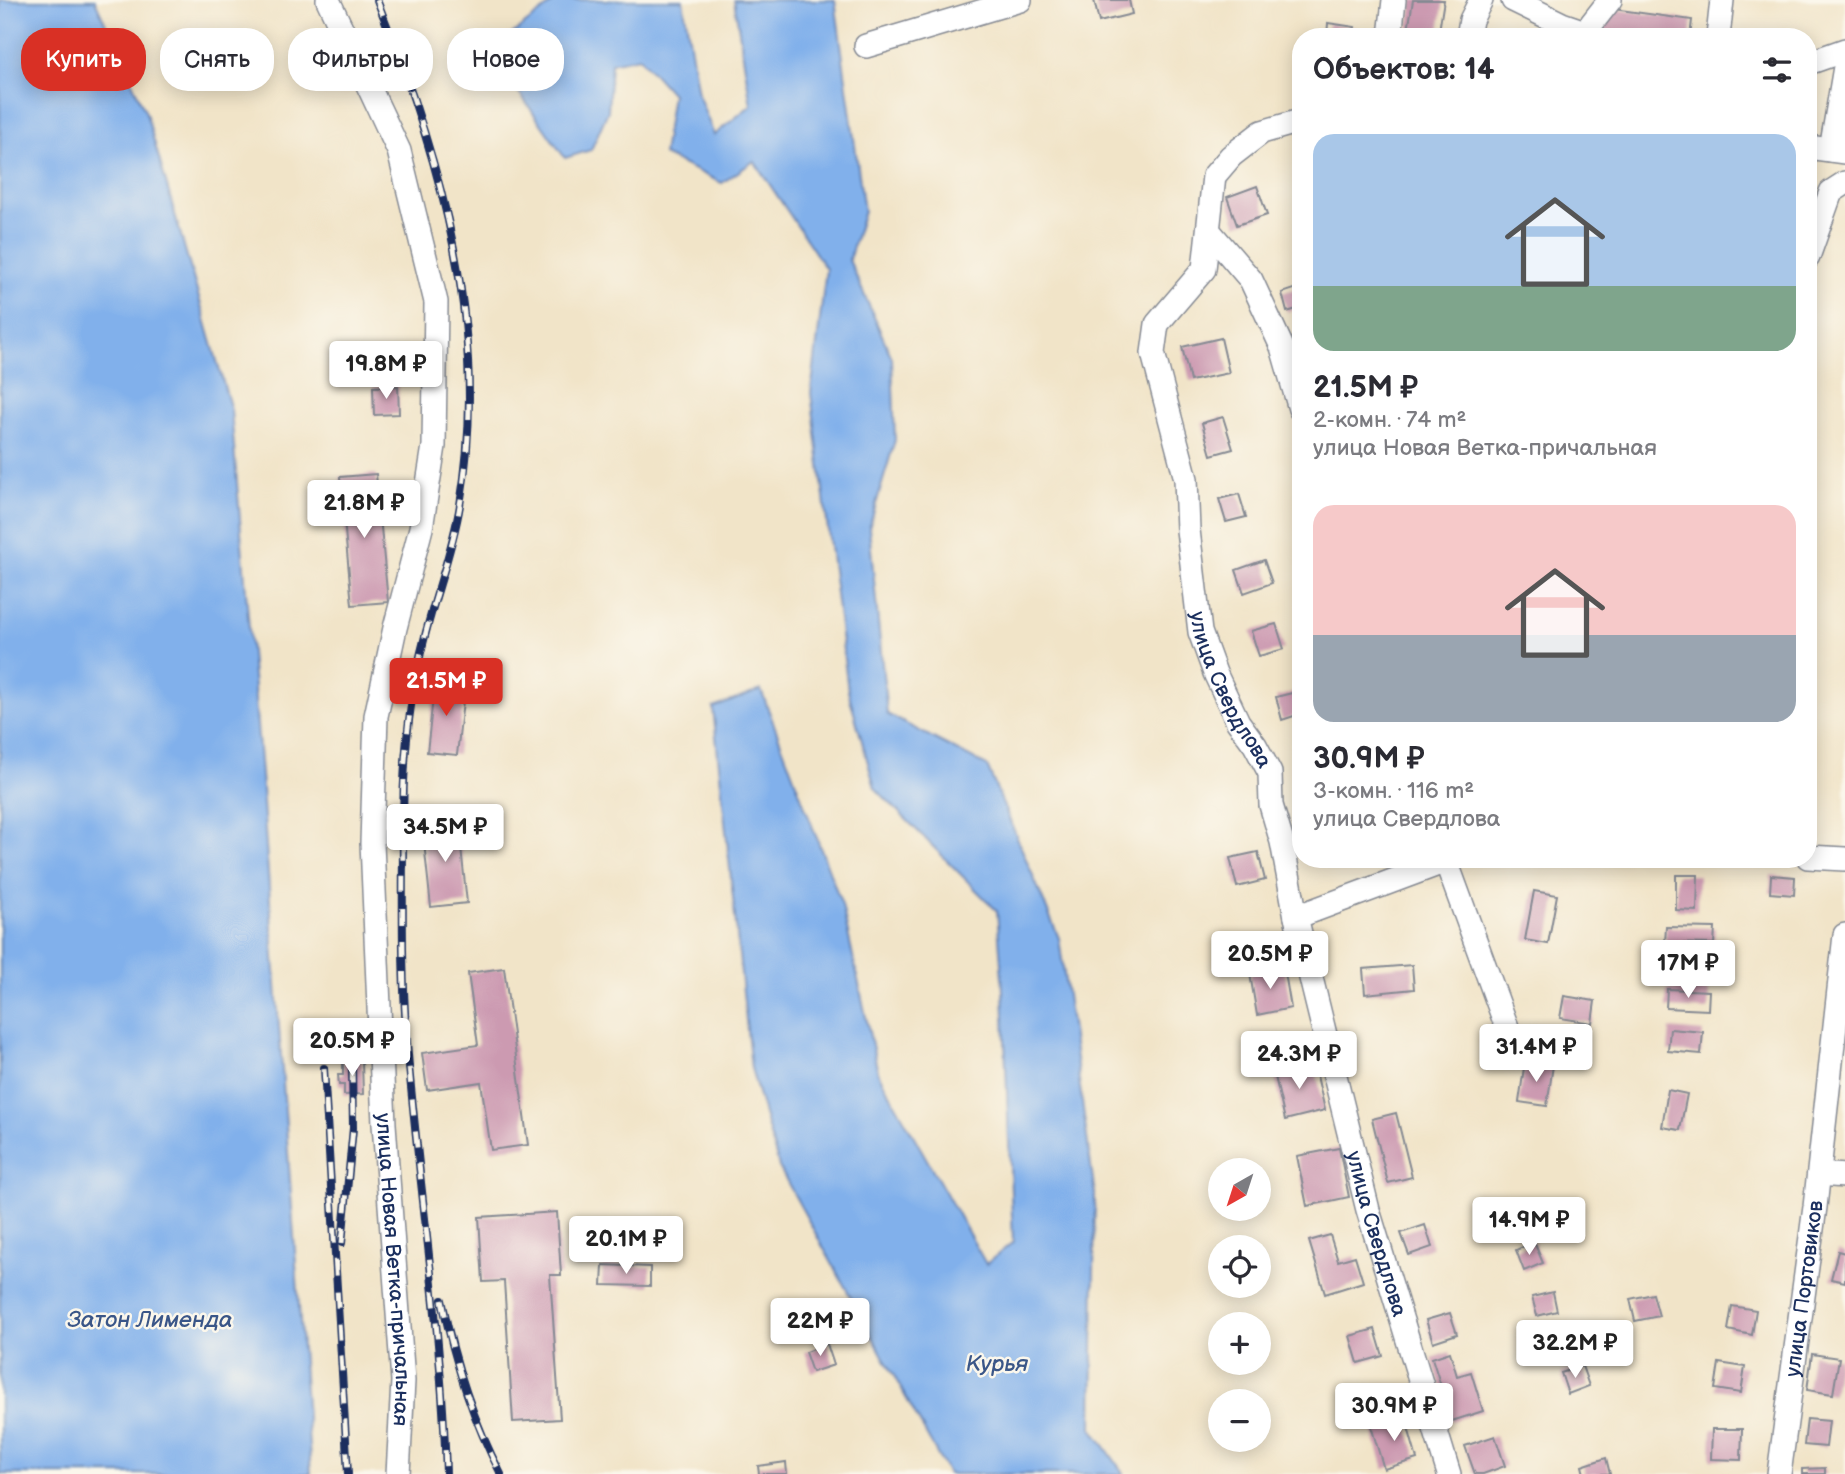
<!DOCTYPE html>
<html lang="ru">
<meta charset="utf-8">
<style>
body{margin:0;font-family:"Balsamiq Sans",sans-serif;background:#f2f2f3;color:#2b2b33;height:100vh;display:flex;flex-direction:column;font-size:26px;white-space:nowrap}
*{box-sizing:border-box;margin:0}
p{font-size:23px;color:#7c7c81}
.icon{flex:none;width:38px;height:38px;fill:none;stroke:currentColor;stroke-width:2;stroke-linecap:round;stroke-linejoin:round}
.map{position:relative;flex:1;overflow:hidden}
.sheet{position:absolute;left:1292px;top:28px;width:525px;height:840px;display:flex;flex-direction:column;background:#fff;border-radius:28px;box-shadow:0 4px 18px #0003}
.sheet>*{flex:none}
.banner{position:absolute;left:21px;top:28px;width:665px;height:63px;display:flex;gap:14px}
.needle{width:46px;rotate:219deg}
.tools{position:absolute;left:1208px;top:1158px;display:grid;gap:14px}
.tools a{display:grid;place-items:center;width:63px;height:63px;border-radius:50%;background:#fff;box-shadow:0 4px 18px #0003;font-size:35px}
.price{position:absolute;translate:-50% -60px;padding:0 16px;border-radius:7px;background:#fff;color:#222;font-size:23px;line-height:46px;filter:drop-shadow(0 2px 4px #0008)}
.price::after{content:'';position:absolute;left:50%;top:42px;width:21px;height:16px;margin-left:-10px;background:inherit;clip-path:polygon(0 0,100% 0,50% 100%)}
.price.active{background:#d93025;color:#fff}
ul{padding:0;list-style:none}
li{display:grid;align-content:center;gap:14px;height:371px;padding:0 21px}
li span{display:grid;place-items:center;height:217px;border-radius:21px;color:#555}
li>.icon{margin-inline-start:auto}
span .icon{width:126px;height:126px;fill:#fffc;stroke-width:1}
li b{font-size:30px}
h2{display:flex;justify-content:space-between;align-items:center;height:84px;padding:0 21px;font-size:30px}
.chip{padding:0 24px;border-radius:28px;background:#fff;box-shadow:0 4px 18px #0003;font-size:24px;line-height:63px}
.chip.active{background:#d93025;color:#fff}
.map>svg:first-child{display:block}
.water{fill:#81b0eb;stroke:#4e70a4;stroke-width:2}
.building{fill:#cc9ab1}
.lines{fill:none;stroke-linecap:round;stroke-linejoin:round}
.minor-casing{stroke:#868a93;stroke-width:26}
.minor{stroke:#fff;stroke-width:23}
.rail-casing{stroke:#1b2f5e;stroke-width:8}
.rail{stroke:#fbf7ec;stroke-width:5;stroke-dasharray:16;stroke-linecap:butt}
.labels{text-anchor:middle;stroke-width:5;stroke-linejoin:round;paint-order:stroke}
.street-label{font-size:21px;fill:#1b2f5e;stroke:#fbf7ec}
.water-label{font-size:23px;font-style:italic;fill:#3a5688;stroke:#fbf7ec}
</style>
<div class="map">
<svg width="1845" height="1474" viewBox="0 0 1845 1474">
<rect width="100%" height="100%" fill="#fbf7ec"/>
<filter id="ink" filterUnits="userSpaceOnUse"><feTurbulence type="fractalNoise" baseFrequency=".0143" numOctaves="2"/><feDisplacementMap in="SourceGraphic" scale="14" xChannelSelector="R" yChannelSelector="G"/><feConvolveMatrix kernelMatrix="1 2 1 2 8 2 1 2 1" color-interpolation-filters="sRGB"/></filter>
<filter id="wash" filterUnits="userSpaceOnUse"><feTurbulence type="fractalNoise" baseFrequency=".00686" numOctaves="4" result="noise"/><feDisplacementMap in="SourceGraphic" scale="28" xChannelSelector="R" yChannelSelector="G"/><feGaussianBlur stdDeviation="1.57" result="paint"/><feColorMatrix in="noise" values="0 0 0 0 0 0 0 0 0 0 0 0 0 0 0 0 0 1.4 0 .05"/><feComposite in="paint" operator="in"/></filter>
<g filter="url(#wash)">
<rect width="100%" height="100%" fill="#f1e4c8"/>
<path class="water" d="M0,0H95L146,113L231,410L260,761L311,1474H0Z
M553,0H683L698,94L714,135L751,105L734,0H835L864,211L849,260L892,358L895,440L869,528L887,714L987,766L1059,938L1095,1194L1092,1428L1124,1474H948L779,1167L751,1068L713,708L761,690L842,905L878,1073L986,1264L1013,1242L1003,991L997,911L875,788L848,691L811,393L826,269L754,161L722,183L663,155L672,94L639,57L611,63L608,111L591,150L565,158L490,51L554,2Z"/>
<g id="blocks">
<path class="building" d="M1094,0H1129L1132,14L1099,22Z
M1413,0H1444L1438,37H1407Z
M1606,8L1692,20L1690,37H1602Z
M1328,23L1355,27L1353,37H1327Z
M1257,186L1267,215L1237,225L1227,197Z
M1300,287V308L1287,312L1282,293Z
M1221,338L1229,373L1190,381L1182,347Z
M398,386L399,414L374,415L373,387Z
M1223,417L1233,449L1211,455L1202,423Z
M376,474L388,602L352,605L340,477Z
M1239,494L1246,517L1226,522L1219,499Z
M1264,560L1272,583L1244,593L1236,570Z
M1276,624L1284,649L1259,656L1251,631Z
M435,680L465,683L457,755L427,752Z
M1300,691V714L1282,720L1276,697Z
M458,820L467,903L431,907L422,824Z
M1258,852L1265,880L1237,887L1230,858Z
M1676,875H1698L1697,911L1676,910Z
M1771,875L1795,877L1794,895L1770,893Z
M1534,891L1557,895L1548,944L1525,940Z
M1666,927L1715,928L1714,944L1665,943Z
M1412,965L1414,989L1365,994L1363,969Z
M1284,967L1291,1008L1257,1015L1250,974Z
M504,968L528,1145L491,1150L481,1082L427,1090L422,1053L478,1045L468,973Z
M1667,989L1709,991L1708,1010L1666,1008Z
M1564,996L1595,1001L1592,1023L1560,1018Z
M1670,1029L1703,1032L1701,1054L1668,1051Z
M343,1061H362L363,1094L344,1095V1085H339L338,1075H343Z
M1525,1061L1553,1065L1547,1106L1519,1102Z
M1314,1063L1325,1110L1285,1120L1274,1072Z
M1668,1090L1687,1094L1680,1130L1662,1127Z
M1396,1113L1412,1177L1388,1183L1372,1119Z
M1339,1148L1349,1197L1307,1206L1297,1156Z
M557,1212L561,1275H550L560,1419L513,1422L504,1281L483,1282L479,1217Z
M1425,1225L1432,1247L1409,1255L1401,1233Z
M1330,1235L1338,1261L1355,1256L1363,1282L1325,1294L1309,1241Z
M1534,1242L1543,1263L1524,1271L1516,1250Z
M1838,1251L1845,1253V1282L1831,1279Z
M603,1265L650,1267V1286L602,1285Z
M1553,1292L1557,1311L1537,1316L1532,1297Z
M1653,1294L1659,1316L1635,1321L1630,1299Z
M1732,1306L1756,1310L1752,1335L1728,1330Z
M1450,1313L1457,1334L1433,1342L1426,1320Z
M1375,1329L1383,1356L1358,1363L1350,1336Z
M827,1344L834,1365L812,1372L805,1352Z
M1450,1352L1457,1376L1471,1372L1483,1411L1452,1421L1432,1358Z
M1812,1354L1839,1358L1833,1394L1807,1390Z
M1719,1363L1745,1367L1741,1393L1715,1389Z
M1582,1366L1589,1386L1568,1394L1561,1373Z
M1405,1417L1417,1459L1384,1469L1371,1426Z
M1807,1419L1829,1421L1826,1447L1804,1445Z
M1712,1429H1742L1741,1460L1711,1459Z
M1495,1436L1505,1466L1483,1474H1475L1465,1446Z
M1606,1458L1610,1474H1584L1582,1466Z
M786,1462L787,1474H759L758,1466Z
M1825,1468V1474H1802V1469Z"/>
</g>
</g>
<g filter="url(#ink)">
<use href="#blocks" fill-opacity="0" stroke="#868a93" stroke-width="2"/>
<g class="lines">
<defs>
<g id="minor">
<path id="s1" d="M328,0L399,151L436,302L434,446L421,528L395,628L376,716L372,843L384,1124L403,1381L398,1474"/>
<path d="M1513,0L1562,24L1585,32"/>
<path d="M1390,37L1394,0"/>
<path d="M1468,37L1471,20L1481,0"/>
<path d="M1586,37L1585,32L1610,0"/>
<path d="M1718,37L1722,0"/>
<path d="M866,46L1020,0"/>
<path d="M1808,61H1814L1845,50"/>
<path id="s2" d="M1300,121L1262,132L1231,156L1214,176L1204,269L1157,324L1153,353L1186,479L1188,530L1200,632L1215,673L1238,722L1255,745L1270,773L1271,805L1282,842L1296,917L1368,1210L1449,1474"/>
<path d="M1808,147L1845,152"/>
<path d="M1831,150L1845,67"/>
<path d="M1209,231L1251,280L1282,347L1300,409"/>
<path d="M1808,257L1831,192L1845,183"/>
<path d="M1808,857L1845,859"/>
<path d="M1453,859L1446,861L1512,1041"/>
<path d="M1296,917L1446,861L1444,859"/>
<path d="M1819,1174L1845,1176"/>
<path id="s3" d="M1779,1474L1815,1207L1845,935"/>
</g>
</defs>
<use href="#minor" class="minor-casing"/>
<use href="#minor" class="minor"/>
<defs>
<path id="rail" d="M377,0C441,160 490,332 460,505C453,549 436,592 425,636C409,697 403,758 403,822C403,899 401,978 408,1055C420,1194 442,1334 446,1474
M324,1068L348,1474
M342,1243L353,1128L352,1065
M442,1300C454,1360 472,1419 501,1474"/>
</defs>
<use href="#rail" class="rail-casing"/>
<use href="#rail" class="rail"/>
</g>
</g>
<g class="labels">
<g class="street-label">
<text dy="7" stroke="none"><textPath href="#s2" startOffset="649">улица Свердлова</textPath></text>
<text dy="7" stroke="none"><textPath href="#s2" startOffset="1216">улица Свердлова</textPath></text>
<text dy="7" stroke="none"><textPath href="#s1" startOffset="1297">улица Новая Ветка-причальная</textPath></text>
<text dy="7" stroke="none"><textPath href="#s3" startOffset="187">улица Портовиков</textPath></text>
</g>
<g class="water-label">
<text x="150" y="1327">Затон Лименда</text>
<text x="997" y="1371">Курья</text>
</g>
</g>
</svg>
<div class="tools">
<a><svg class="needle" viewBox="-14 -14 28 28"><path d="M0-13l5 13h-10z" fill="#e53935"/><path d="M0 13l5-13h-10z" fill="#7c7c81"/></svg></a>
<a><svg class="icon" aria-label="locate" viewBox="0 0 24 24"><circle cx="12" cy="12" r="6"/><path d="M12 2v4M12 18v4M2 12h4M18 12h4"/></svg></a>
<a>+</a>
<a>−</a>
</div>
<b class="price" style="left:386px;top:401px">19.8M ₽</b>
<b class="price" style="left:364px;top:540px">21.8M ₽</b>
<b class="price active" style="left:446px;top:718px">21.5M ₽</b>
<b class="price" style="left:445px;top:864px">34.5M ₽</b>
<b class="price" style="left:1270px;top:991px">20.5M ₽</b>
<b class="price" style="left:1688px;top:1000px">17M ₽</b>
<b class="price" style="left:352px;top:1078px">20.5M ₽</b>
<b class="price" style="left:1536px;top:1084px">31.4M ₽</b>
<b class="price" style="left:1299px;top:1091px">24.3M ₽</b>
<b class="price" style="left:1529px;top:1257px">14.9M ₽</b>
<b class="price" style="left:626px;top:1276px">20.1M ₽</b>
<b class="price" style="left:820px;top:1358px">22M ₽</b>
<b class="price" style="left:1575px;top:1380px">32.2M ₽</b>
<b class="price" style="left:1394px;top:1443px">30.9M ₽</b>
<div class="banner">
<a class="chip active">Купить</a>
<a class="chip">Снять</a>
<a class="chip">Фильтры</a>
<a class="chip">Новое</a>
</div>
<section class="sheet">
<h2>Объектов: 14<svg class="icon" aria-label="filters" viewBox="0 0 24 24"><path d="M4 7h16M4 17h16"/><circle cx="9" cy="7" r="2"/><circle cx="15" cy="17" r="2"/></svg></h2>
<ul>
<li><span style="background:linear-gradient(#a9c7e8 70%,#7fa58c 0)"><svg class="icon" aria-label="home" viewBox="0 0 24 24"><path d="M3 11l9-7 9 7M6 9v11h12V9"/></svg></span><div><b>21.5M ₽</b><p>2-комн. · 74 m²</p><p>улица Новая Ветка-причальная</p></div></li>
<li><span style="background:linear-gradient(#f6c9c9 60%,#9aa5b1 0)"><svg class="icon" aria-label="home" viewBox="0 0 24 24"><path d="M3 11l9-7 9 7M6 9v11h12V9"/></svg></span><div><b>30.9M ₽</b><p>3-комн. · 116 m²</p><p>улица Свердлова</p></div></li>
</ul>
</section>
</div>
